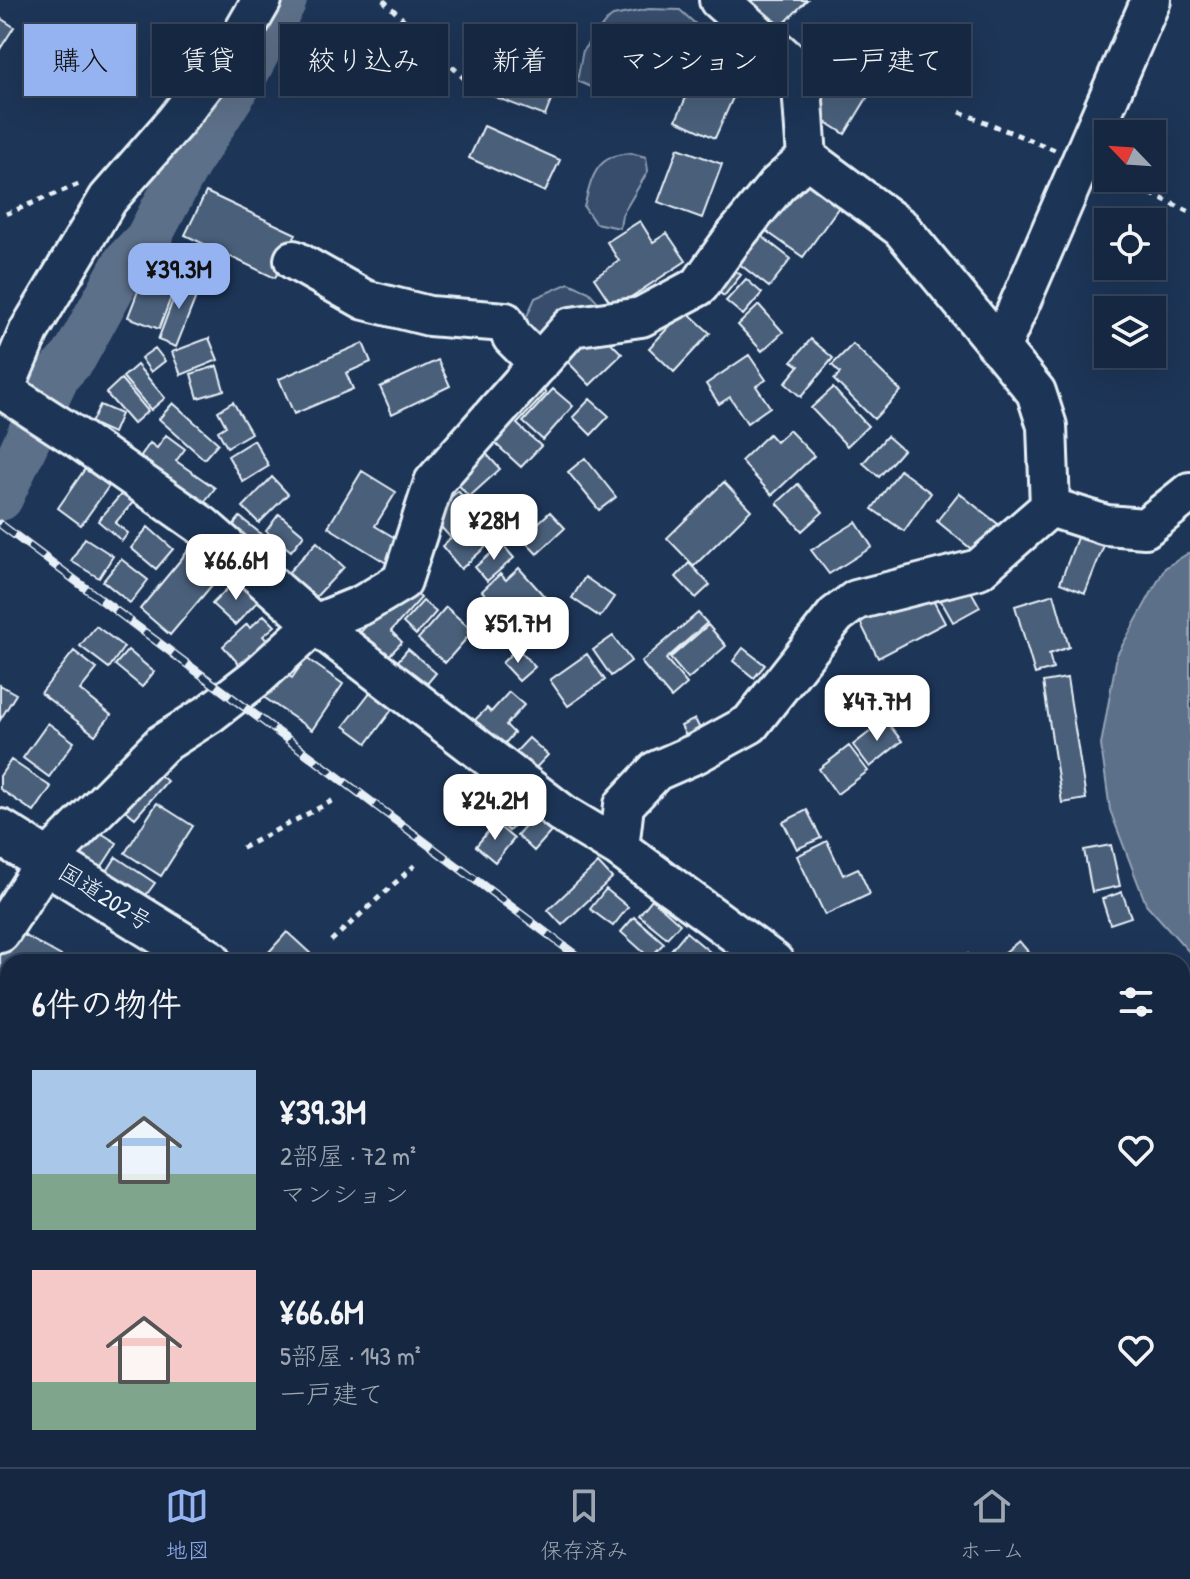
<!DOCTYPE html>
<html lang="ja">
<meta charset="utf-8">
<style>
body{margin:0;font-family:"Patrick Hand","Klee One",sans-serif;background:#23344c;color:#f1f3f6;height:100vh;display:flex;flex-direction:column;font-size:30px;white-space:nowrap}
*{box-sizing:border-box;margin:0}
p{font-size:26px;color:#9ea6b1}
.icon{flex:none;width:44px;height:44px;fill:none;stroke:currentColor;stroke-width:2;stroke-linecap:round;stroke-linejoin:round}
.map{position:relative;flex:1;overflow:hidden}
.sheet{position:absolute;left:0px;top:954px;width:1190px;height:514px;display:flex;flex-direction:column;background:#162841;border-radius:24px 24px 0 0;box-shadow:0 8px 32px #0002,0 0 0 2px #35445a}
.sheet>*{flex:none}
.banner{position:absolute;left:24px;top:24px;width:1142px;height:72px;display:flex;gap:16px}
.needle{width:52px;rotate:295deg}
.fabs{position:absolute;left:1094px;top:120px;display:grid;gap:16px}
.fabs a{display:grid;place-items:center;width:72px;height:72px;border-radius:0px;background:#162841;box-shadow:0 8px 32px #0002,0 0 0 2px #35445a;font-size:40px}
.price{position:absolute;translate:-50% -68px;padding:0 18px;border-radius:16px;background:#fff;color:#222;font-size:26px;line-height:52px;filter:drop-shadow(0 2px 4px #0008)}
.price::after{content:'';position:absolute;left:50%;top:48px;width:24px;height:18px;margin-left:-12px;background:inherit;clip-path:polygon(0 0,100% 0,50% 100%)}
.price.selected{background:#95b2f1;color:#111}
ul{padding:0;list-style:none}
li{display:flex;align-items:center;gap:24px;height:200px;padding:0 32px}
li span{display:grid;place-items:center;flex:none;width:224px;height:160px;border-radius:0px;color:#555}
li>.icon{margin-inline-start:auto}
span .icon{width:96px;height:96px;fill:#fffc;stroke-width:1}
li b{font-size:34px}
h2{display:flex;justify-content:space-between;align-items:center;height:96px;padding:0 32px;font-size:34px}
.tag{padding:0 28px;border-radius:0px;background:#162841;box-shadow:0 8px 32px #0002,0 0 0 2px #35445a;font-size:28px;line-height:72px}
.tag.selected{background:#95b2f1;color:#111}
.tab-bar{display:flex;justify-content:space-around;align-items:center;height:112px;border-top:2px solid #35445a;background:#162841;font-size:22px;color:#9ea6b1}
.tab-bar a{display:grid;justify-items:center;gap:4px}
.tab-bar .selected{color:#95b2f1}
.map>svg:first-child{display:block}
.green{fill:#374d6c;stroke:#909fb2;stroke-width:2}
.water{fill:#5d7089;stroke:#95a4b5;stroke-width:2}
.lines{fill:none;stroke-linecap:round;stroke-linejoin:round}
.river{stroke:#5d7089;stroke-width:46}
.building{fill:#495e7a;stroke:#e8f1f8;stroke-width:2}
.minor-casing{stroke:#e8f1f8;stroke-width:44}
.highway-casing{stroke:#e8f1f8;stroke-width:50}
.path{stroke:#e8f1f8;stroke-width:5;stroke-dasharray:6 6;stroke-linecap:butt}
.minor{stroke:#1d3557;stroke-width:38}
.highway{stroke:#1d3557;stroke-width:44}
.rail-casing{stroke:#e8f1f8;stroke-width:9}
.rail{stroke:#1d3557;stroke-width:6;stroke-dasharray:18;stroke-linecap:butt}
.labels{text-anchor:middle;stroke-width:8;stroke-linejoin:round;paint-order:stroke}
.street-label{font-size:24px;fill:#e8f1f8;stroke:#1d3557}
</style>
<div class="map">
<svg width="1190" height="1467" viewBox="0 0 1190 1467">
<rect width="100%" height="100%" fill="#1d3557"/>
<filter id="ink" filterUnits="userSpaceOnUse"><feTurbulence type="fractalNoise" baseFrequency=".0125" numOctaves="2"/><feDisplacementMap in="SourceGraphic" scale="16" xChannelSelector="R" yChannelSelector="G"/><feConvolveMatrix kernelMatrix="1 2 1 2 8 2 1 2 1" color-interpolation-filters="sRGB"/></filter>
<g filter="url(#ink)">
<path class="green" d="M649,9L680,10L701,29L699,47L688,61L659,79L603,92L577,81L583,50L606,21L613,16Z
M631,153L646,157L648,171L622,215L620,228L595,223L584,207C592,177 595,155 631,153Z
M569,283L589,292L599,303C581,323 555,333 530,339L523,325L535,298Z"/>
<path class="water" d="M1190,552V953L1146,904L1110,810L1101,745L1117,655L1165,568Z"/>
<g class="lines">
<path class="river" d="M0,498L58,374L74,357L126,262L147,240L188,163L247,71L284,0"/>
</g>
<path class="building" d="M741,0H807L775,33Z
M0,18L14,27L0,49Z
M837,21L855,45L837,58L820,33Z
M700,66L739,84L715,138L676,120Z
M492,68L554,93L545,116L482,92Z
M840,68L873,88L845,134L812,113Z
M484,126L560,160L545,192L469,158Z
M678,148L722,164L702,218L658,202Z
M804,177L841,204L803,257L766,231Z
M206,192L296,234L275,278L185,235Z
M640,221L653,242L667,233L686,261L614,308L594,278L619,261L607,242Z
M755,231L791,259L769,287L733,259Z
M727,264L741,275L724,296L710,285Z
M148,265L179,276L159,329L128,317Z
M182,276L201,284L176,347L158,340Z
M746,279L762,293L743,315L726,301Z
M759,305L783,332L762,351L738,325Z
M685,310L710,333L674,372L649,348Z
M597,328L622,354L590,385L565,359Z
M209,338L218,360L181,375L172,352Z
M811,339L833,358L801,397L785,383L799,366L792,361Z
M363,343L371,362L346,373L353,389L294,414L279,379Z
M853,344L901,391L874,419L834,380L840,373L832,365Z
M155,348L165,361L151,372L141,358Z
M749,355L766,380L756,386L770,407L747,423L730,397L719,404L706,384Z
M438,360L450,386L392,414L380,387Z
M137,365L165,398L151,410L123,377Z
M217,366L224,390L198,398L191,374Z
M121,379L148,411L133,424L106,393Z
M535,383L546,393L517,424L541,446L521,467L487,436Z
M833,388L868,426L847,446L811,408Z
M553,389L573,406L543,440L523,422Z
M590,399L609,416L591,435L573,417Z
M233,402L251,433L227,447L218,431L226,426L218,411Z
M173,403L218,443L204,459L159,419Z
M100,405L121,414L113,433L91,423Z
M789,430L814,456L772,495L741,461L769,434L776,442Z
M166,435L185,449L176,461L215,488L196,513L132,468L150,443L157,448Z
M887,436L903,450L879,477L863,463Z
M254,440L269,466L243,482L228,456Z
M482,449L500,469L469,497L451,476Z
M585,458L616,497L599,510L568,472Z
M85,469L109,486L81,525L58,508Z
M900,470L931,493L904,531L872,509Z
M362,471L396,492L375,526L402,542L388,564L328,527Z
M272,477L288,494L259,523L243,507Z
M724,482L751,510L694,566L667,538Z
M798,484L823,512L802,531L777,503Z
M124,491L135,500L115,523L128,533L122,541L98,521Z
M458,491L476,512L488,501L509,526L461,569L442,546L451,538L430,515Z
M959,493L998,524L975,552L937,521Z
M550,512L565,528L537,554L522,538Z
M279,514L304,535L291,551L266,531Z
M240,517L285,553L271,570L226,534Z
M856,522L872,547L829,574L811,550Z
M148,527L173,549L156,569L131,548Z
M1078,535L1104,545L1085,593L1060,583Z
M85,538L113,556L99,578L71,561Z
M197,540L228,566L170,635L140,609Z
M317,542L344,567L312,601L284,577Z
M502,544L514,558L487,581L475,567Z
M121,559L148,580L130,603L103,581Z
M689,563L710,585L696,598L676,577Z
M519,568L545,597L511,628L487,602L490,600L482,591L500,574L506,580Z
M585,577L614,597L600,617L572,598Z
M238,578L259,600L235,625L212,604Z
M406,583L421,598L391,631L402,642L383,662L356,637Z
M967,584L980,607L953,622L940,599Z
M926,587L945,623L878,658L860,622Z
M1054,594L1069,647L1049,654L1053,669L1035,674L1015,606Z
M423,601L436,612L416,635L403,623Z
M446,607L473,631L445,663L418,639Z
M698,613L707,623L666,659L687,684L671,698L641,662Z
M264,615L275,626L263,636L272,646L245,671L223,646L247,624L250,628Z
M708,625L726,646L688,679L670,658Z
M96,626L124,647L109,668L80,646Z
M613,636L631,661L611,676L593,650Z
M517,648L535,667L519,681L502,663Z
M743,648L765,665L754,678L733,661Z
M408,649L436,673L420,692L392,668Z
M128,650L154,672L142,687L115,665Z
M74,651L97,669L80,690L111,715L95,735L41,693Z
M587,654L605,680L568,706L550,680Z
M306,658L343,684L312,730L265,698L283,672L292,678Z
M1067,678L1086,799L1062,803L1043,682Z
M0,685L16,694L0,720Z
M375,686L397,703L367,743L344,726Z
M509,692L524,705L506,725L514,733L500,749L472,723L487,708L491,712Z
M695,719L705,739L691,746L681,726Z
M885,720L902,741L870,767L853,745Z
M48,723L74,742L49,777L23,758Z
M529,738L548,755L529,775L510,758Z
M849,746L868,771L837,794L819,769Z
M11,760L51,787L34,812L0,789V776Z
M150,767L167,781L135,818L118,804Z
M498,784L528,810L509,831L480,805Z
M157,803L193,826L161,876L125,853Z
M807,810L821,838L797,849L783,822Z
M538,811L556,826L534,851L517,835Z
M495,823L514,839L495,862L476,846Z
M93,828L117,843L99,871L75,856Z
M827,841L843,875L858,868L870,894L825,915L797,856Z
M1111,845L1120,886L1092,892L1084,850Z
M116,857L155,883L144,898L106,873Z
M598,863L612,878L562,925L548,910Z
M606,889L628,907L613,926L590,909Z
M1122,892L1131,917L1110,924L1102,899Z
M652,899L680,924L667,938L639,915Z
M634,917L664,943L650,958L621,932Z
M13,929L72,962H8V1085L2,1097L0,951Z
M287,932L312,955L313,962H280L269,952Z
M686,932L722,962H661Z
M1019,941L1037,962H993Z
M968,954L973,962H954Z
M1182,1039L1190,1044V1074L1184,1084Z
M1183,1153L1190,1155V1205L1182,1202Z
M8,1181V1288L0,1283V1195Z
M0,1447L8,1453V1460H17L26,1467H0Z
M394,1460H451L450,1467Z
M463,1460H484V1467L462,1466Z"/>
<g class="lines">
<defs>
<path id="minor" d="M719,0L801,72L807,158L901,228L1036,392L1047,426L1050,507
M294,260L365,300L429,316L505,322L512,337L539,364
M1000,349L1151,0
M0,388L76,437L203,526L315,624L564,815L619,848L774,962
M4,390L29,331L108,199L175,122L239,40L262,0
M1050,507L1106,525L1145,528L1190,492
M619,848L624,805L656,771L697,753L750,724L836,615L856,600L979,569L1050,507
M0,933L46,861L162,744L209,714L257,677L315,624L362,605L402,581L434,482L571,327L641,317L699,286L732,240L777,185L807,158
M1182,1120L1190,1121
M1182,1273L1190,1279
M645,1460V1467"/>
<path id="highway" d="M0,832L209,962
M1095,1460L1112,1467"/>
</defs>
<use href="#minor" class="minor-casing"/>
<use href="#highway" class="highway-casing"/>
<path class="path" d="M383,0L468,82
M960,112L1055,150
M1118,178L1190,212
M6,214L79,184
M242,848L334,800
M331,941L415,865
M534,962L535,961
M117,1467L122,1460"/>
<use href="#minor" class="minor"/>
<use href="#highway" class="highway"/>
<defs>
<path id="rail" d="M0,524L585,962
M1182,1383L1190,1388"/>
</defs>
<use href="#rail" class="rail-casing"/>
<use href="#rail" class="rail"/>
</g>
</g>
<g class="labels">
<g class="street-label">
<text transform="translate(105 897) rotate(32)" y="8">国道202号</text>
</g>
</g>
</svg>
<div class="fabs">
<a><svg class="needle" viewBox="-14 -14 28 28"><path d="M0-13l5 13h-10z" fill="#e53935"/><path d="M0 13l5-13h-10z" fill="#9ea6b1"/></svg></a>
<a><svg class="icon" aria-label="locate" viewBox="0 0 24 24"><circle cx="12" cy="12" r="6"/><path d="M12 2v4M12 18v4M2 12h4M18 12h4"/></svg></a>
<a><svg class="icon" aria-label="layers" viewBox="0 0 24 24"><path d="M12 4l9 5-9 5-9-5zM3 14l9 5 9-5"/></svg></a>
</div>
<b class="price selected" style="left:179px;top:311px">¥39.3M</b>
<b class="price" style="left:494px;top:562px">¥28M</b>
<b class="price" style="left:236px;top:602px">¥66.6M</b>
<b class="price" style="left:518px;top:665px">¥51.7M</b>
<b class="price" style="left:877px;top:743px">¥47.7M</b>
<b class="price" style="left:495px;top:842px">¥24.2M</b>
<div class="banner">
<a class="tag selected">購入</a>
<a class="tag">賃貸</a>
<a class="tag">絞り込み</a>
<a class="tag">新着</a>
<a class="tag">マンション</a>
<a class="tag">一戸建て</a>
</div>
<section class="sheet">
<h2>6件の物件<svg class="icon" aria-label="filters" viewBox="0 0 24 24"><path d="M4 7h16M4 17h16"/><circle cx="9" cy="7" r="2"/><circle cx="15" cy="17" r="2"/></svg></h2>
<ul>
<li><span style="background:linear-gradient(#a9c7e8 65%,#7fa58c 0)"><svg class="icon" aria-label="home" viewBox="0 0 24 24"><path d="M3 11l9-7 9 7M6 9v11h12V9"/></svg></span><div><b>¥39.3M</b><p>2部屋 · 72 m²</p><p>マンション</p></div><svg class="icon" aria-label="heart" viewBox="0 0 24 24"><path d="M12 20l-8-8c-3-5 5-10 8-4 3-6 11-1 8 4z"/></svg></li>
<li><span style="background:linear-gradient(#f6c9c9 70%,#7fa58c 0)"><svg class="icon" aria-label="home" viewBox="0 0 24 24"><path d="M3 11l9-7 9 7M6 9v11h12V9"/></svg></span><div><b>¥66.6M</b><p>5部屋 · 143 m²</p><p>一戸建て</p></div><svg class="icon" aria-label="heart" viewBox="0 0 24 24"><path d="M12 20l-8-8c-3-5 5-10 8-4 3-6 11-1 8 4z"/></svg></li>
</ul>
</section>
</div>
<nav class="tab-bar">
<a class="selected"><svg class="icon" aria-label="map" viewBox="0 0 24 24"><path d="M3 6l6-2 6 2 6-2v14l-6 2-6-2-6 2zM9 4v14M15 6v14"/></svg>地図</a>
<a><svg class="icon" aria-label="saved" viewBox="0 0 24 24"><path d="M7 4h10v16l-5-4-5 4z"/></svg>保存済み</a>
<a><svg class="icon" aria-label="home" viewBox="0 0 24 24"><path d="M3 11l9-7 9 7M6 9v11h12V9"/></svg>ホーム</a>
</nav>
